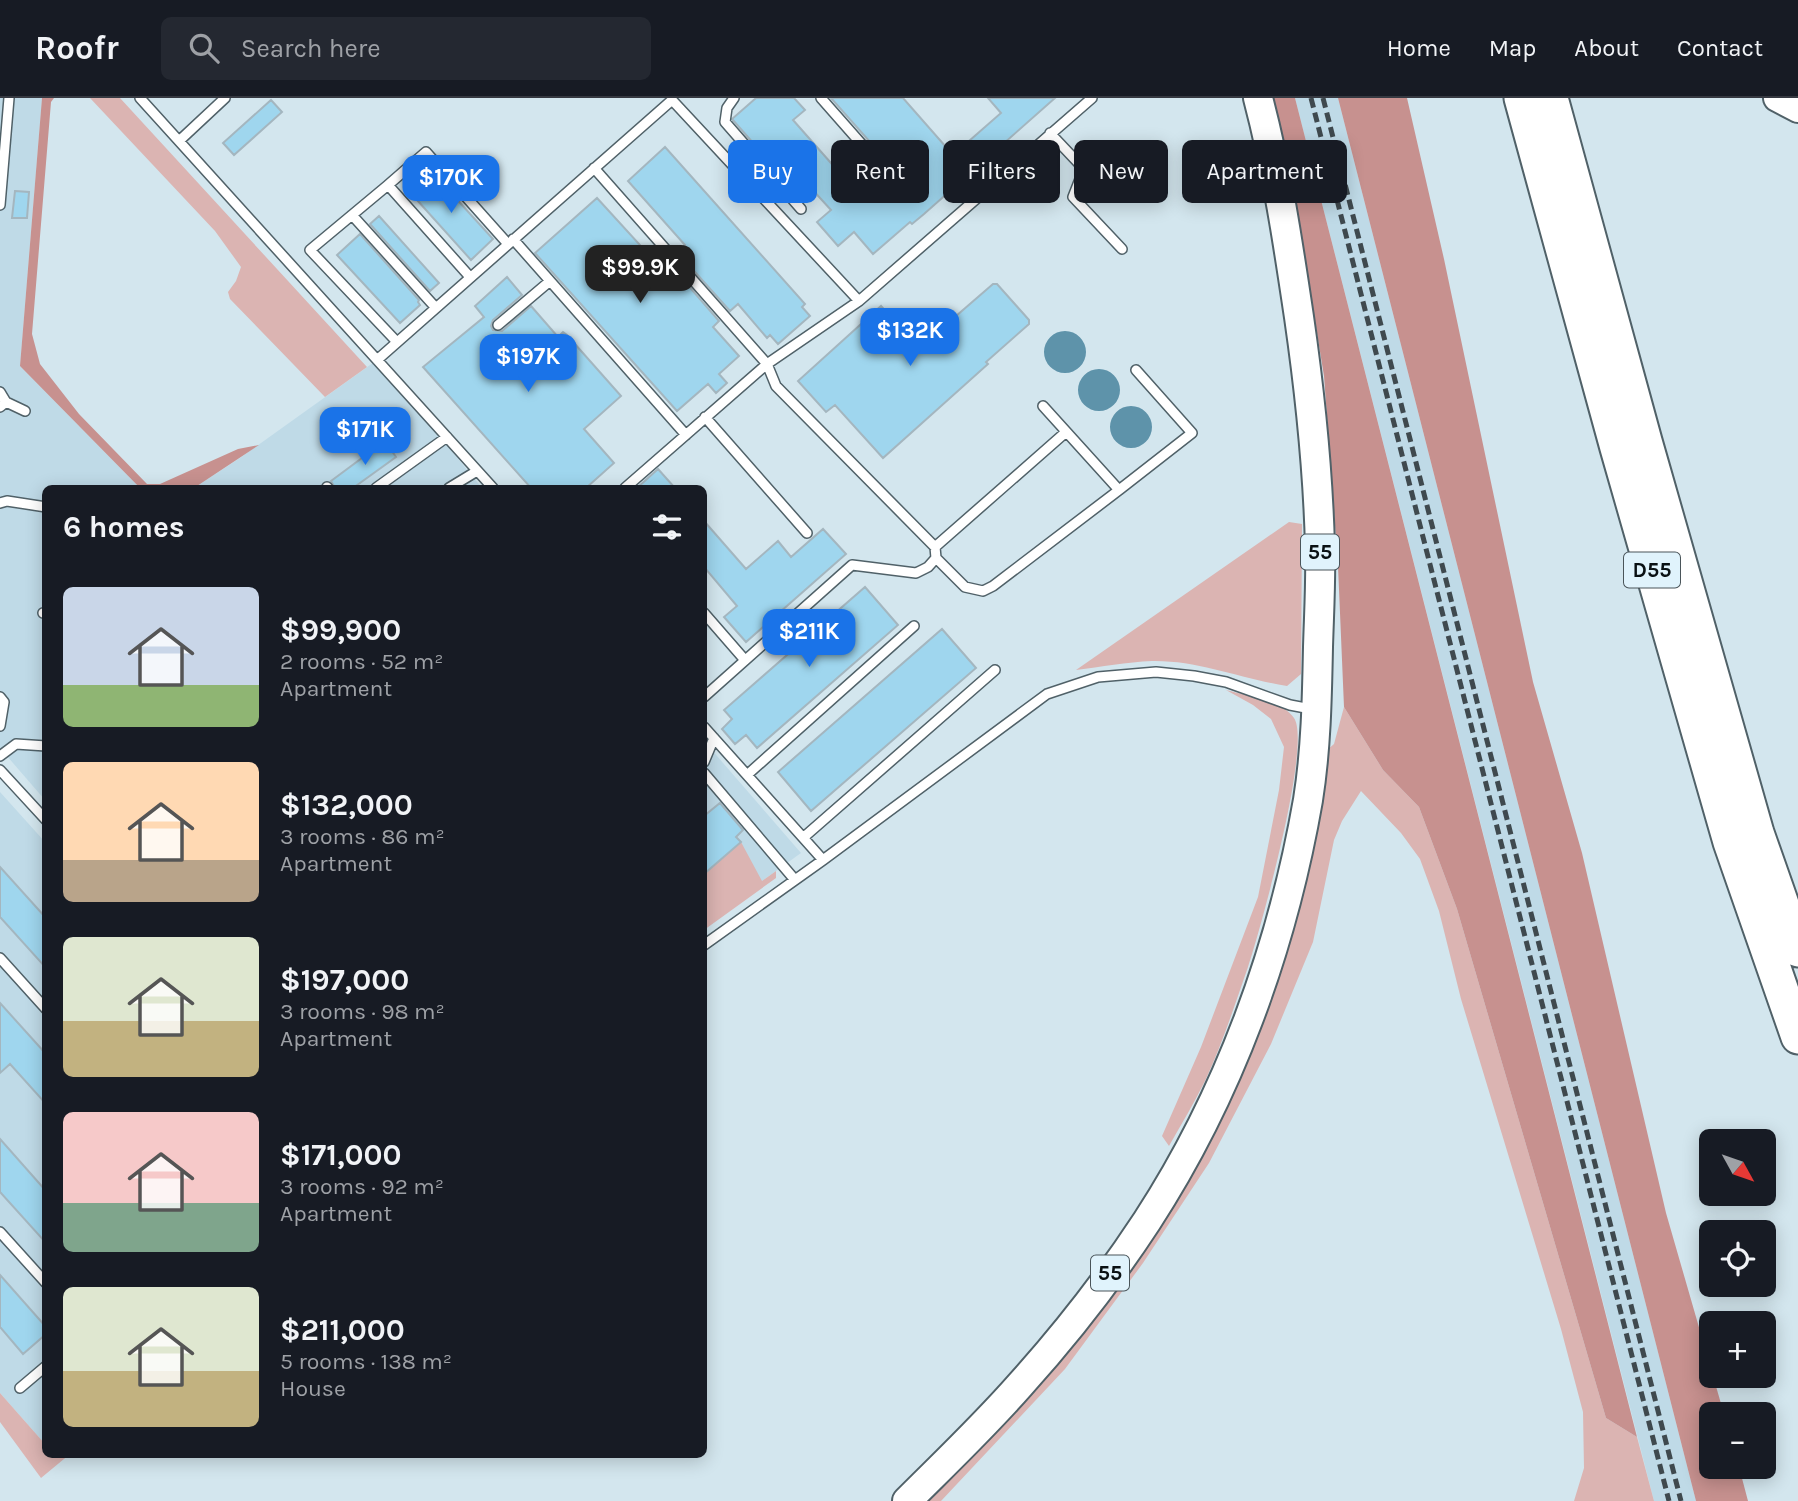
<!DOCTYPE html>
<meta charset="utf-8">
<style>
body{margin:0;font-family:Karla,sans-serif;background:#242831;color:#f1f3f6;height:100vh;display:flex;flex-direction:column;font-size:26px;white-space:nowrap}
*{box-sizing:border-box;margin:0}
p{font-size:23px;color:#9ea1a6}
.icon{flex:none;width:38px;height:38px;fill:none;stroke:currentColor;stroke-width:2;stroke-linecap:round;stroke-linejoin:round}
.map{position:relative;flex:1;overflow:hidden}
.drawer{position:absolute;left:42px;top:387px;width:665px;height:973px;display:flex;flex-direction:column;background:#171b24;border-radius:10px;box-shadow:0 4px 18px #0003}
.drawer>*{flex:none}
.guide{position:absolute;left:728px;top:42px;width:665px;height:63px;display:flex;gap:14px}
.needle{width:46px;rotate:130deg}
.controls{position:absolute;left:1699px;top:1031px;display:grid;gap:14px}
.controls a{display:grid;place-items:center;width:77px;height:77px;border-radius:10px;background:#171b24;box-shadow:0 4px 18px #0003;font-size:35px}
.price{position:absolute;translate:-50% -60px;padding:0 16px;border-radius:14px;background:#1a73e8;color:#fff;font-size:23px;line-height:46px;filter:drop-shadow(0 2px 4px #0008)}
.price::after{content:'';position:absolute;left:50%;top:42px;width:21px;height:16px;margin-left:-10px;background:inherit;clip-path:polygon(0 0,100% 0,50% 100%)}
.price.current{background:#222;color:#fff}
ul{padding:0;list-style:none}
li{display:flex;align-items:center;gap:21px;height:175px;padding:0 21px}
li span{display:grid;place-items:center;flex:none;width:196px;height:140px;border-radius:10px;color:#555}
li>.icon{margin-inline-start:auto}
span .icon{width:84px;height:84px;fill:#fffc;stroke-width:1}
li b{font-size:30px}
h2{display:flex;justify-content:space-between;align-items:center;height:84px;padding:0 21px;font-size:30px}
.pill{padding:0 24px;border-radius:10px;background:#171b24;box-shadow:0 4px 18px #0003;font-size:24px;line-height:63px}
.pill.current{background:#1a73e8;color:#fff}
header{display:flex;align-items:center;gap:42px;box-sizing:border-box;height:98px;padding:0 35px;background:#171b24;border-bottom:2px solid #363941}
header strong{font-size:33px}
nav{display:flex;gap:38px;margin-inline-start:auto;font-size:24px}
.search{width:490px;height:63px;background:#242831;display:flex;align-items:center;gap:18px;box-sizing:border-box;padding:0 24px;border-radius:10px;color:#9ea1a6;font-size:26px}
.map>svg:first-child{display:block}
.built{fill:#bfdae7}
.green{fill:#dbb4b2}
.forest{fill:#c7918f}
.water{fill:#5e93aa}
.building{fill:#9fd6ee;stroke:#a4b6bf;stroke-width:2}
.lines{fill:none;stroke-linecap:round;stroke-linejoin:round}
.lane-casing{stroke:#506168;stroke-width:12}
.secondary-casing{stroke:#506168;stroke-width:30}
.primary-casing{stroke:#506168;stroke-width:32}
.highway-casing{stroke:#506168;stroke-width:37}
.lane{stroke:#fff;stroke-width:9}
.secondary{stroke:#fff;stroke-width:26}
.primary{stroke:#fff;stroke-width:28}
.highway{stroke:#fff;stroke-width:33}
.rail{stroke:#3f494e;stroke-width:5;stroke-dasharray:10 5;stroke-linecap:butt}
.labels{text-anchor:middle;stroke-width:6;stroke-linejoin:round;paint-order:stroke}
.shield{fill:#e0f3fc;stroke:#4a555a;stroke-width:2}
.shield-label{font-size:21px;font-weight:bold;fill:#0a1114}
</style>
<header>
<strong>Roofr</strong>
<div class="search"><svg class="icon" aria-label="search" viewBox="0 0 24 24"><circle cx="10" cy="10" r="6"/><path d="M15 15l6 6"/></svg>Search here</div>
<nav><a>Home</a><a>Map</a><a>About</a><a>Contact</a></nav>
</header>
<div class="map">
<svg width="1798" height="1403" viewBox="0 0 1798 1403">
<rect width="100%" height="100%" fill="#d3e6ee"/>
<path class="built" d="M0,0H42L20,268L140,390H46L45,702L0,650Z
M1295,0H1338L1696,1403H1654Z
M377,262L482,390H194L240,360Z
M704,643L801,755L762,783L704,776Z
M0,694L45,744V1346L0,1295Z"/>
<path class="green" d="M90,0H120L367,269L325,299L230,201L228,194L236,183L241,169L215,133Z
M1289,424L1302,426L1301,576L1287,588C1242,581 1198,562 1152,563C1127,564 1101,569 1076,572Z
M1226,592C1247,598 1281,601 1294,620C1312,646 1260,833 1248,869C1235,906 1222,947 1205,983C1194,1005 1181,1027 1169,1048L1162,1038L1201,949L1258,799L1279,692L1284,649L1271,621L1253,607Z
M1344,609L1383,672L1419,709L1457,811L1606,1320L1637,1339L1654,1403H1574L1584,1370L1583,1314L1561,1231L1461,901L1439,813L1420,761L1401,735L1361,693L1342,723L1334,742L1313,844L1271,946L1209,1065L1143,1165L1065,1271L941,1403H924L1055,1267L1270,900L1304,792L1326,653L1334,646Z
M741,744L762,783L776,773V780L704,832V776Z
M0,1295L45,1346L46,1356H70L41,1380L0,1324Z"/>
<path class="forest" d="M42,0H54L51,4L32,236L40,266L79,316L147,386H160L238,351L259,347L194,390H140L20,268Z
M1273,0H1295L1637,1339L1606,1320L1457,811L1419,709L1383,672L1344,609L1338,468L1324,278L1290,70Z
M1338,0H1407L1444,161L1533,584L1582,755L1666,1115L1724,1316H1712V1368L1739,1369L1748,1403H1696Z"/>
<path class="water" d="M1044 254a21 21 0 1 1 42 0a21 21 0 1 1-42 0Z
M1078 292a21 21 0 1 1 42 0a21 21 0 1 1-42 0Z
M1110 329a21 21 0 1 1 42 0a21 21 0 1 1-42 0Z"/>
<path class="building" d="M756,0H794L805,12L793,22L853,90L886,62L831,0H903L953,57L1001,15L988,0H1055L924,116L912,126L910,124L873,156L854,134L838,148L817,124L831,112L779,55L770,64L732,21Z
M271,2L282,14L234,57L223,45Z
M665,49L805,206L802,209L810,218L778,246L770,237L767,240L738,206L730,213L677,154L685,147L628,83Z
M430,72L493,141L471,162L408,92Z
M15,93L29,94L27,120H12Z
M597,100L660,169L667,163L719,223L713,229L739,258L719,276L727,285L716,295L708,286L677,313L535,155Z
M379,118L439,185L430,193L370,126Z
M360,136L419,202L418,204L420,207L400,225L337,157Z
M507,179L522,197L493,222L491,228L493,232L502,233L531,208L558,239L563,234L567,237L621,298L584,331L614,365L586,390H531L423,269L484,219L475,208Z
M993,186H997L1029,222V226L986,264L988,266L883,360L835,307L826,314L798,283L881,208L919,250Z
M385,343L396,359L353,390H335L331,383Z
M658,371L675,390H637Z
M704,423L746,471L778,443L791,459L823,431L846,456L746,544L724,519L737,508L704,469Z
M865,489L898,527L757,650L746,637L735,646L722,631L732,621L724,612Z
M942,531L976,570L811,713L778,674Z
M720,705L743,732L736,739L741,744L704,776V718Z
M0,769L46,820V870L0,819Z
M0,905L46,956V1006L10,966L0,975Z
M0,1041L46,1093V1145L0,1094Z
M0,1177L46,1229V1236L23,1256L0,1229Z"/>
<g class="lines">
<defs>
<path id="lane" d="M140,0L493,390
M734,0L727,10L725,24L801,111
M821,0L865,50
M1050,35L1084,71L1073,99L1122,151
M179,43L225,0
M594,70L767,266L776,288L935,449L936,460L965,489L983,493L993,488L1119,392L1043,308
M388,87L426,54L508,146
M0,107L9,0
M352,117L436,210
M513,141L686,337
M498,227L550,183
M397,244L310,152L388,87L470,179
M377,262L672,2L859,203
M0,294L6,304L0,309
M6,304L25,313
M705,319L807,435
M327,389L328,390
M376,390L447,339
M449,390L477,373
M625,390L767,266L859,203L1092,0
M1119,392L1192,335L1136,272
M0,405L7,403L46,409
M935,449L1066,334
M43,515H46
M704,515L744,561
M0,599L4,604L0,628
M704,599L852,467L916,475L928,469L936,460
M704,629L823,762
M0,658L16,646L46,648
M704,664L714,640
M0,672L46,722
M704,675L795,782
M747,677L914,528
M804,739L995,572
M704,847L823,762L1047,596L1098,579L1156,574L1194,578L1226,584L1290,607L1311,611
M0,860L46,911
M0,1134L46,1185
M20,1290L46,1268"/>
<path id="secondary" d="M1777,0L1798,11"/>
<path id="primary" d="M907,1403C945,1365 984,1328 1020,1287C1066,1236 1109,1181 1147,1123C1229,997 1282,851 1308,702C1316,652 1317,600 1318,549C1319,515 1321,482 1320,449C1318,372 1310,295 1299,219C1288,145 1277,72 1258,0"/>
<path id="highway" d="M1521,0L1617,350L1730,744L1798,939
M1551,0L1645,343L1757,735L1798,852"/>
</defs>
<use href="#lane" class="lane-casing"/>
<use href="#secondary" class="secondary-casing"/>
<use href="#primary" class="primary-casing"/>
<use href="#highway" class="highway-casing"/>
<use href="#lane" class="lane"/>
<use href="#secondary" class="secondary"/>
<use href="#primary" class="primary"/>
<use href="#highway" class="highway"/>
<path class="rail" d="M1311,0L1669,1403
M1323,0L1681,1403"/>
</g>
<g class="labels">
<g class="shield">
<rect x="1301" y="436.5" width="38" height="35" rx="5"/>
<rect x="1624" y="454.5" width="56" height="35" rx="5"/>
<rect x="1091" y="1157.5" width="38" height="35" rx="5"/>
</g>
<g class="shield-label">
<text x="1320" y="461">55</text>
<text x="1652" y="479">D55</text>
<text x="1110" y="1182">55</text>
</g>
</g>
</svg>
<div class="controls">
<a><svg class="needle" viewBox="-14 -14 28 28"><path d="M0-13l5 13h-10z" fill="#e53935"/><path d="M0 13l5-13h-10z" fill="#9ea1a6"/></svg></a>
<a><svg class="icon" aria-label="locate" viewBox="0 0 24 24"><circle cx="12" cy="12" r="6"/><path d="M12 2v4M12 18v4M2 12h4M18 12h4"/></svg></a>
<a>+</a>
<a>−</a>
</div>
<b class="price" style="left:451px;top:117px">$170K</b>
<b class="price current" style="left:640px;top:207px">$99.9K</b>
<b class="price" style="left:910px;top:270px">$132K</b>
<b class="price" style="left:528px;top:296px">$197K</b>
<b class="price" style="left:365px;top:369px">$171K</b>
<b class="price" style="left:809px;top:571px">$211K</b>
<div class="guide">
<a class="pill current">Buy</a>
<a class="pill">Rent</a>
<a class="pill">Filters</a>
<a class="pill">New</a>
<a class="pill">Apartment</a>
</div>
<section class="drawer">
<h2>6 homes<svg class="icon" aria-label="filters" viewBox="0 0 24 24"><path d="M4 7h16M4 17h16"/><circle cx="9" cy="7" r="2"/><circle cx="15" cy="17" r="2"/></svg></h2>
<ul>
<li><span style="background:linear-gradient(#c9d6e8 70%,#8fb573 0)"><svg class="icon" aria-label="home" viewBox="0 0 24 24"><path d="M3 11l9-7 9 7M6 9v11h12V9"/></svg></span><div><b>$99,900</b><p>2 rooms · 52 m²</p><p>Apartment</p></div></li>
<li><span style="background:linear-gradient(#ffd9b3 70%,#b9a48a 0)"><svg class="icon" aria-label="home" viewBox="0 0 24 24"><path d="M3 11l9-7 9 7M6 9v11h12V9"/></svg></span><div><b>$132,000</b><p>3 rooms · 86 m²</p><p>Apartment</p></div></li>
<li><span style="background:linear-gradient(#dfe7d0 60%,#c2b280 0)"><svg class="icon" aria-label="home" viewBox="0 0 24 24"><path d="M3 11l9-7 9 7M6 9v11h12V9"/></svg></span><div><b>$197,000</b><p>3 rooms · 98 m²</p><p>Apartment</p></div></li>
<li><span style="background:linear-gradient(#f6c9c9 65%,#7fa58c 0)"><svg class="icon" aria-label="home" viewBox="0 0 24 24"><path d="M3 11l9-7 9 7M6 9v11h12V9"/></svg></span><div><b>$171,000</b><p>3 rooms · 92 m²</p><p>Apartment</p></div></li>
<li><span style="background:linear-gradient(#dfe7d0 60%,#c2b280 0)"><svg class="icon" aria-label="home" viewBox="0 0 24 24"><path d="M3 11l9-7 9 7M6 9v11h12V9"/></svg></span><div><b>$211,000</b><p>5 rooms · 138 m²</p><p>House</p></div></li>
</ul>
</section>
</div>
